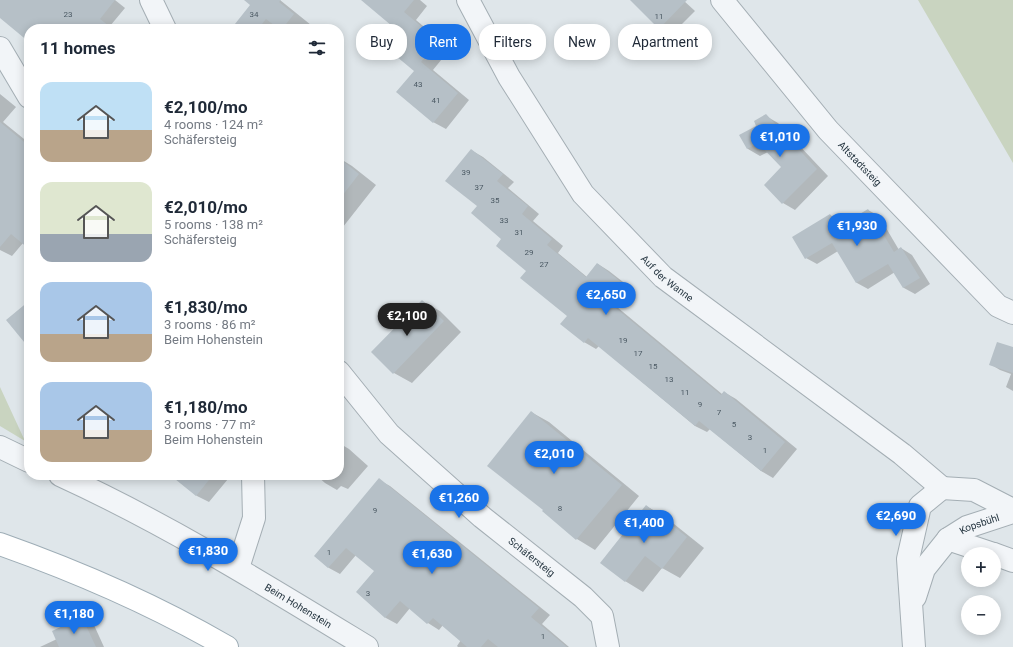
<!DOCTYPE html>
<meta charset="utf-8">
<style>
body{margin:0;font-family:Roboto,sans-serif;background:#f6f6f7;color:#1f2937;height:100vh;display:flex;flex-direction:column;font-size:15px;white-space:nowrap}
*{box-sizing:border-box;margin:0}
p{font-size:13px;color:#747a83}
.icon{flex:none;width:22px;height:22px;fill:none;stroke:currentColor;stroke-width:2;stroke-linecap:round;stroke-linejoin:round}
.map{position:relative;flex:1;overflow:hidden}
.drawer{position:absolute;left:24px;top:24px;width:320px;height:456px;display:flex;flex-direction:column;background:#fff;border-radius:16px;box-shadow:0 2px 10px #0003}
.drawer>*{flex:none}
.guide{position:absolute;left:356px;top:24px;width:380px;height:36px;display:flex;gap:8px}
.buttons{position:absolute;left:961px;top:547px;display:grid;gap:8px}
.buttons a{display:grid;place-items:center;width:40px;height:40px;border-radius:50%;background:#fff;box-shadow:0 2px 10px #0003;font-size:20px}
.price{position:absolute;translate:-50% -34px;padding:0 9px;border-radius:14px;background:#1a73e8;color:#fff;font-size:13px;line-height:26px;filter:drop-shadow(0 1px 2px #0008)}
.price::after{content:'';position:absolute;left:50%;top:24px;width:12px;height:9px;margin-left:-6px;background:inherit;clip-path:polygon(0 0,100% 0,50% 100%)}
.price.active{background:#222;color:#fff}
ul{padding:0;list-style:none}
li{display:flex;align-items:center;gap:12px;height:100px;padding:0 16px}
li span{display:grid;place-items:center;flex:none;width:112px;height:80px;border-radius:12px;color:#555}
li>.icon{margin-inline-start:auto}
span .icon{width:48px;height:48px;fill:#fffc;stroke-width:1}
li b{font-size:17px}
h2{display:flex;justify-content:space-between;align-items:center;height:48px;padding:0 16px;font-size:17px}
.pill{padding:0 14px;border-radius:16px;background:#fff;box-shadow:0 2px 10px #0003;font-size:14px;line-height:36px}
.pill.active{background:#1a73e8;color:#fff}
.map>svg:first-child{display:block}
.green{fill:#c9d4c0}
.shadow{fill:#0003}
.building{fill:#b6c0c7}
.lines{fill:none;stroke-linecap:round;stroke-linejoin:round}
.minor-casing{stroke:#a4aeb4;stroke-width:24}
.primary-casing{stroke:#9eadb6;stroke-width:24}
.minor{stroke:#f2f5f8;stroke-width:22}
.primary{stroke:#fff;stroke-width:22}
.labels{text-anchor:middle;stroke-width:3;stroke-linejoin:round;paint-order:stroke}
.number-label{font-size:8px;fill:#4b5963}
.street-label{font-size:10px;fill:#273742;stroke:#eff4f7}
</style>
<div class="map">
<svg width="1013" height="647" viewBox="0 0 1013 647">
<rect width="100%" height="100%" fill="#dfe6ea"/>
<path class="green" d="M918,0H1013V163Z
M0,387L25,441L0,426Z"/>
<path class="shadow" d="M0,0H115L125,8L110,26L115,29H29V41L0,17Z
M256,0H280L311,25L308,29H232Z
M363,0H420L427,6L416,20L450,49L433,70L469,100L446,129L433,122L415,71L394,26Z
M631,0H683L695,11L671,35L659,28Z
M29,58V65L26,62Z
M0,94L16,107L3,122L29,143V247L23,243L12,256L0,250Z
M766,116L778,123L828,176L795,210L783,203L782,167L768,152L760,156L748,149L741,136L757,126Z
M471,150L483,157L514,182L508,188L539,214L533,221L563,246L558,253L587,277L598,264L609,271L632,289L617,307L722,394L724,392L736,399L797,449L773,478L761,471L710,429L707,432L695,426L599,346L596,349L584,342L568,316L527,271L478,206Z
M339,158L352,166L376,185L339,232Z
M868,210L879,216L899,250L901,248L912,255L930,284L915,294L904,288L895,272L868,289L857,283L838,251L817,264L806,258L830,215L841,221L843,225Z
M422,301L440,311L461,332L412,383L394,373L373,352Z
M1013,349V391L1006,387L1011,374L1000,370L990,364Z
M531,412L549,422L639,496L595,550L577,539L543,511L544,510Z
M339,443L349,449L368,466L348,489L341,486L337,490L325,483L316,475H339Z
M173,475H223L228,479L209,502L197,496Z
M379,480L390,486L550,615L542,624L569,647H458L457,646L461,640L443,625L439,630L428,623L410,608L397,624L386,618L358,592L375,571L356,555L340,574L329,568L315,556Z
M646,506L664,516L704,548L680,578L662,568L643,592L625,581Z
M82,618L94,625L104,647H40L57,639Z"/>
<path class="building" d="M0,0H115L100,19L113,29H29V42L0,18Z
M244,0H281L279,2L294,14L282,29H279L266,19L258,29H231L250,5Z
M361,0H414L404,12L439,41L421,62L458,93L433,123L396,92L414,71L379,42L392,26Z
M630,0H687L659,29Z
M766,114L817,169L782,204L764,185L781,167L758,143L747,149L739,135L756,126L754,121Z
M0,122L29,146V249L11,234L0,247Z
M471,149L503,174L497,181L528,206L522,214L552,239L547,245L586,277L597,263L621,282L606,300L721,395L724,391L785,442L761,471L699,421L695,426L588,338L584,343L560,324L567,316L520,278L526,271L496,246L501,239L471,213L477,206L445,181Z
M339,158L359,174L339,200Z
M868,209L894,252L901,247L920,278L903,288L888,264L856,283L832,243L805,259L792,237L830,214L838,227Z
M422,300L444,321L393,374L371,352Z
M29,301V348L6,320Z
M997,342L1013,347V373L989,365Z
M531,411L622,485L576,540L542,511L543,510L487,466Z
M170,475H213L196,496Z
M379,478L539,608L531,617L567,647H498L488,639L481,647H467L433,618L427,624L400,601L385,618L356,592L374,571L346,548L328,568L314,556Z
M646,505L687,537L662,569L645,556L625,582L600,563Z
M82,617L96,647H59L52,631Z"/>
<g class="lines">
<defs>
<g id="minor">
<path d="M151,0L165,29"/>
<path id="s1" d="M468,0L509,77L583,194L663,277L902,454L942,488"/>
<path id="s2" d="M722,0L828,130L998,306L1013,313"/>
<path d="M0,48L29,97"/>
<path id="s3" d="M339,372L389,434L482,517L583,597L602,616L608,647"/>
<path d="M0,447L29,461"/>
<path id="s4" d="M60,475C167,524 267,586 367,647"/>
<path d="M942,488L974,490L1013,510"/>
<path d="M948,539L993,554"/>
<path d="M994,554L1013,561"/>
<path d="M238,568L254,518L253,475"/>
<path id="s5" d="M915,597L924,569L948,539L967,527L1013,512"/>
<path d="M914,647L908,559L920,506L942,488"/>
</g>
<path id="primary" d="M0,544C79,572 155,605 227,647"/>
</defs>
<use href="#minor" class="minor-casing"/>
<use href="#primary" class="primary-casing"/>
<use href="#minor" class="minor"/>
<use href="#primary" class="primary"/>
</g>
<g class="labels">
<g class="number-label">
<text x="68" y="17">23</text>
<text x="254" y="17">34</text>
<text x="659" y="19">11</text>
<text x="418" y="87">43</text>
<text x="436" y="103">41</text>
<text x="466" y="175">39</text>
<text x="479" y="190">37</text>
<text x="495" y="203">35</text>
<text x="504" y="223">33</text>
<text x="519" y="235">31</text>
<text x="529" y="255">29</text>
<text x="544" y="267">27</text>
<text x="623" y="343">19</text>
<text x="638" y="356">17</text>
<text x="653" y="369">15</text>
<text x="669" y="382">13</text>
<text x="685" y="395">11</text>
<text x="700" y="407">9</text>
<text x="719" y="415">7</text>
<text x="734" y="427">5</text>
<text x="750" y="440">3</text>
<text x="765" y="453">1</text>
<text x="560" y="511">8</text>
<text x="375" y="513">9</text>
<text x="329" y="555">1</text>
<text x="368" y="596">3</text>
<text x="543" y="639">1</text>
</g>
<g class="street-label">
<text dy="4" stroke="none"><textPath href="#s2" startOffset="214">Altstadtsteig</textPath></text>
<text dy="4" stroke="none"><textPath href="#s1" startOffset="345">Auf der Wanne</textPath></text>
<text dy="4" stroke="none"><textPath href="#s5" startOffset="103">Kopsbühl</textPath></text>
<text dy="4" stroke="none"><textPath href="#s3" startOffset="268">Schäfersteig</textPath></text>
<text dy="4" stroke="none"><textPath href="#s4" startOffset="272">Beim Hohenstein</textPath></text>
</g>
</g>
</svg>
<div class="buttons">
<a>+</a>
<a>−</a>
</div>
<b class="price" style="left:780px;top:158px">€1,010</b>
<b class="price" style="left:857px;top:247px">€1,930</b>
<b class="price" style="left:606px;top:316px">€2,650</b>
<b class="price active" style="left:407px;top:337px">€2,100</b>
<b class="price" style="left:554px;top:475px">€2,010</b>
<b class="price" style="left:459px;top:519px">€1,260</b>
<b class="price" style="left:896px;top:537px">€2,690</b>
<b class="price" style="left:644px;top:544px">€1,400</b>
<b class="price" style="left:208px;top:572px">€1,830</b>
<b class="price" style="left:432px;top:575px">€1,630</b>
<b class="price" style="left:74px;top:635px">€1,180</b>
<div class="guide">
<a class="pill">Buy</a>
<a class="pill active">Rent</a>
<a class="pill">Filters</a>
<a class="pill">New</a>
<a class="pill">Apartment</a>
</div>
<section class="drawer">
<h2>11 homes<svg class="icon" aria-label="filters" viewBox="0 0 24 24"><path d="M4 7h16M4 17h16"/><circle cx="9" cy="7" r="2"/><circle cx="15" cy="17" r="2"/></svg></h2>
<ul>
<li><span style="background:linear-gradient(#bfe0f5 60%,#b9a48a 0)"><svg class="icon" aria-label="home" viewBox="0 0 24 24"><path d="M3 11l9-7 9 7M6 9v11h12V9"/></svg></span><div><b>€2,100/mo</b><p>4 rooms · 124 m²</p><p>Schäfersteig</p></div></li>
<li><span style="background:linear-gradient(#dfe7d0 65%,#9aa5b1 0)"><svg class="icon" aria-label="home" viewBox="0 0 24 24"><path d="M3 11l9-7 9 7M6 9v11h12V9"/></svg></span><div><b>€2,010/mo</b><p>5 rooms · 138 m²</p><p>Schäfersteig</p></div></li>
<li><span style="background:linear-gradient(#a9c7e8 65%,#b9a48a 0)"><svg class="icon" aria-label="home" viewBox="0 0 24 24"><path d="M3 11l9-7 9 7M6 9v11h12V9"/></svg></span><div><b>€1,830/mo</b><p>3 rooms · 86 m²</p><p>Beim Hohenstein</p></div></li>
<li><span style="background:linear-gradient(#a9c7e8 60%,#b9a48a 0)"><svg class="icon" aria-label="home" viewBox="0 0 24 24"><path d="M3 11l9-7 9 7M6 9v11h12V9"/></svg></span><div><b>€1,180/mo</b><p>3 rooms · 77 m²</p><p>Beim Hohenstein</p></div></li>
</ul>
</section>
</div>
